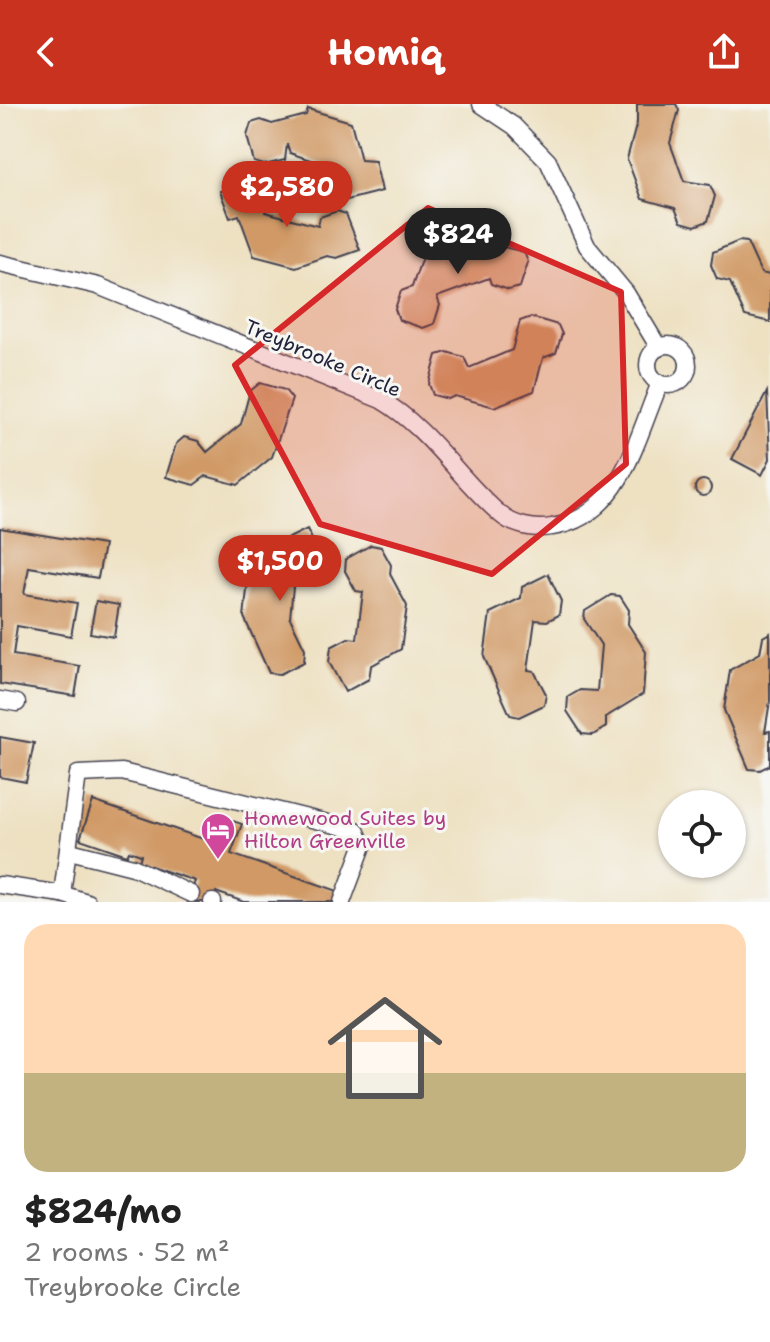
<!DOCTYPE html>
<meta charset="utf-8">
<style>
:root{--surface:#fff;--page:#f6f6f6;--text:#222;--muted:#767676;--accent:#c8321e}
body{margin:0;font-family:"Shantell Sans",sans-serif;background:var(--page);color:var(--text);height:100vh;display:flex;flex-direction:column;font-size:30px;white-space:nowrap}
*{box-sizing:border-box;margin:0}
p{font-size:26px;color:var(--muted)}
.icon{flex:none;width:44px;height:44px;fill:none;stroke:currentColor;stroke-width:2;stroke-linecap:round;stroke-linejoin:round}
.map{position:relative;height:798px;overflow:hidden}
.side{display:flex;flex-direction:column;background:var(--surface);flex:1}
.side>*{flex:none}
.controls{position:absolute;left:658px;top:686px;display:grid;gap:16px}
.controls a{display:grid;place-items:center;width:88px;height:88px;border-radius:50%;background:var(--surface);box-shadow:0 2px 6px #0004;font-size:40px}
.price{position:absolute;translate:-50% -68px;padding:0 18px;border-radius:28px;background:var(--accent);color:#fff;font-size:26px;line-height:52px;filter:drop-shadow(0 2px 4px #0008)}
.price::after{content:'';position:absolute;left:50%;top:48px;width:24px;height:18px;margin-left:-12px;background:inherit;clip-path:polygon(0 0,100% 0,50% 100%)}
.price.selected{background:#222;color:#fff}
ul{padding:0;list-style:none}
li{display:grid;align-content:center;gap:16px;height:424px;padding:0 24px}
li span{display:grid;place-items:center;height:248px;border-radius:24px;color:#555}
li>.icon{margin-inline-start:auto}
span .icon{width:144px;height:144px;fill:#fffc;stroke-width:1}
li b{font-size:34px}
header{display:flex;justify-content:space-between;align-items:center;height:104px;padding:0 24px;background:var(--accent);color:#fff;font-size:36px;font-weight:700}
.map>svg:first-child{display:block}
</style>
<header><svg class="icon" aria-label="back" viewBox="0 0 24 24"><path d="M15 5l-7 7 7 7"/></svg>Homiq<svg class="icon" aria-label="share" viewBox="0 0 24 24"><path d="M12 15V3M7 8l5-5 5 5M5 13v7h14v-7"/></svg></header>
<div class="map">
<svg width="770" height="798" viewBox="0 0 770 798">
<rect width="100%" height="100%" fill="#f6f6f2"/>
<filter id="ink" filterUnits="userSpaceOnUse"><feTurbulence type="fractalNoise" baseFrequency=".0125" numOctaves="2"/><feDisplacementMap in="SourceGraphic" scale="16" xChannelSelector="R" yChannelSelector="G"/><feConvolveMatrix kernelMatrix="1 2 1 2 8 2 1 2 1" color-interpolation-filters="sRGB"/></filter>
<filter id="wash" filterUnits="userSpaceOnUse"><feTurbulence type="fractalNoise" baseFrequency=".006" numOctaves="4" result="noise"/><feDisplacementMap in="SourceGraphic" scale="32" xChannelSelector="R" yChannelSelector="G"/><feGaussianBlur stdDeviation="1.8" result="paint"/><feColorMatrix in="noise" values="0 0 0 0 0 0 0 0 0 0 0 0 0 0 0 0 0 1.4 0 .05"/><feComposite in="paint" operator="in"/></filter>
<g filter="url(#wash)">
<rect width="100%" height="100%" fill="#eee1c2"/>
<g id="blocks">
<g fill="#d09965">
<path d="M 637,0 L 676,0 L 679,6 L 670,39 L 684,77 L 710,81 L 715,92 L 708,117 L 695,122 L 681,118 L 675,104 L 642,95 L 627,55 L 637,18 Z"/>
<path d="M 308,5 L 351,18 L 361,56 L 375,57 L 382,87 L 343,97 L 337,73 L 339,66 L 290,49 L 287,40 L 285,56 L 264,61 L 254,58 L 247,32 L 251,19 L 261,16 L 272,20 L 306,11 Z"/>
<path d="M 255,75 L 262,77 L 268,93 L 265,108 L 318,122 L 320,113 L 337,107 L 346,110 L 360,146 L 337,154 L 327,152 L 296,163 L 254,152 L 239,111 L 230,114 L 220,87 Z"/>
<path d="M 467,134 L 524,148 L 528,158 L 520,183 L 509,186 L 491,180 L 489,174 L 437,193 L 440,201 L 434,220 L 423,224 L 399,216 L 395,205 L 401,187 L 412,183 L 423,150 Z"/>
<path d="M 739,137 L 747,138 L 761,169 L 770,171 L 770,218 L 745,212 L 730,178 L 717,175 L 711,161 L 713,148 Z"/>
<path d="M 531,213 L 558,221 L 562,230 L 556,249 L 543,254 L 534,287 L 494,303 L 455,292 L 448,295 L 433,291 L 429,280 L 437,251 L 447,248 L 464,253 L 469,264 L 512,246 L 520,217 Z"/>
<path d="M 260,279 L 285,286 L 292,295 L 272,353 L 238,381 L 206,372 L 194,381 L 166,373 L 176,340 L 184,333 L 198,337 L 207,348 L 241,320 L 250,287 Z"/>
<path d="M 767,288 L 770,355 L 762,371 L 732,355 Z"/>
<circle cx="703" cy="384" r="8"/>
<path d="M 0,424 L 104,441 L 98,474 L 29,463 L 24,490 L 77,499 L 71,532 L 17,522 L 13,551 L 80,562 L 75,592 L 0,580 Z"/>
<path d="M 307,425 L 322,456 L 321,466 L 308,473 L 294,472 L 290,514 L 305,545 L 304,558 L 280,570 L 269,569 L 244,513 L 249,468 L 279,453 L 281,438 Z"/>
<path d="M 371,441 L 381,443 L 391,461 L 390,470 L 407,502 L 401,545 L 371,562 L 369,575 L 345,588 L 329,558 L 331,543 L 348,534 L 357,535 L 363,488 L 356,487 L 345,467 L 346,455 Z"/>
<path d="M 548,470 L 561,497 L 559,511 L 547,517 L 535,516 L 528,566 L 534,567 L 546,590 L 544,601 L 519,613 L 510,611 L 484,553 L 490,509 L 521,494 L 522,483 Z"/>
<path d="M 611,491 L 620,492 L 629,506 L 628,520 L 646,548 L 643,590 L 606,613 L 606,623 L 593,631 L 582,630 L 567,607 L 568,593 L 580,586 L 597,587 L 601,541 L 584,515 L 585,507 Z"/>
<path d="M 96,497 L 119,501 L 114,533 L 90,529 Z"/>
<path d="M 770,529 L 770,597 L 765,628 L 770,627 L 770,661 L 760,666 L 749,665 L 724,606 L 730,566 L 760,549 L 763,533 Z"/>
<path d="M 0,633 L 34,639 L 26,678 L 0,673 Z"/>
<path d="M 93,697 L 212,738 L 221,713 L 242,720 L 231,750 L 338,787 L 334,798 L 244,798 L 216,788 L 212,798 L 188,798 L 195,777 L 139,758 L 141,751 L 129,747 L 127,751 L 80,735 Z"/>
</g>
</g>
</g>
<g filter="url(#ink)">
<use href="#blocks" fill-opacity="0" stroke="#413f4f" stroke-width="2"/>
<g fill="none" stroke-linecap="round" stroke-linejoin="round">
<defs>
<g id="minor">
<path d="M 481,0 L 514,22 L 548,57 L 587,142 L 626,189 L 659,244"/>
<path d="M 0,159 L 98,182 L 381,296 C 429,324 458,374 500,410 C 513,422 535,426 552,423 C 621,413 636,335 660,279"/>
<circle cx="668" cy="261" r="20"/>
<path d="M 0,596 L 17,599"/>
<path d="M 70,747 L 133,763 L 191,790"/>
<path d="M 0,781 L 62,790 L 87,798"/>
<path d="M 62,790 L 78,670 L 122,668 L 356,726 L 363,742 L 342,798"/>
<path d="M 212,798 L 213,798"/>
</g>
</defs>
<use href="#minor" stroke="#413f4f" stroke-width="19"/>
<use href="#minor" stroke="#fff" stroke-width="16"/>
</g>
</g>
<path fill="#d62828" fill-opacity="0.2" stroke="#d62828" stroke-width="6" stroke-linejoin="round" d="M 428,104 L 621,188 L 626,360 L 492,470 L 320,420 L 235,261 Z"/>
<defs>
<symbol id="hotel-pin" viewBox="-11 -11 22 30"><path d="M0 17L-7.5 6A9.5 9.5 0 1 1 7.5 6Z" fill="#d1479c" stroke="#f6f6f2"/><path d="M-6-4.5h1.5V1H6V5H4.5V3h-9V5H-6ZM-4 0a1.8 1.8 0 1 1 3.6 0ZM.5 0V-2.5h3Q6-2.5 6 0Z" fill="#fff"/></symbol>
</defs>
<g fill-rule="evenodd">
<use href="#hotel-pin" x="198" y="706" width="40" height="54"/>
</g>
<g text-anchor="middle" stroke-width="6" stroke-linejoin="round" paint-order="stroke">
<g font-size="20" fill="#22223b" stroke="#f6f6f2">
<text transform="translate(323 254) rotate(23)" y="7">Treybrooke Circle</text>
</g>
<g font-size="20" fill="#b23c85" stroke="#f6f6f2" text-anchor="start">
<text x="244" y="721">Homewood Suites by<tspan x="244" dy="23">Hilton Greenville</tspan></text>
</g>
</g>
</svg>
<div class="controls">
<a><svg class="icon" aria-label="locate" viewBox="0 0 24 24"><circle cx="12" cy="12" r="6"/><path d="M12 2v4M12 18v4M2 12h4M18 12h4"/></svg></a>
</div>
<b class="price" style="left:287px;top:125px">$2,580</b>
<b class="price selected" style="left:458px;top:172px">$824</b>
<b class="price" style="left:280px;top:499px">$1,500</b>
</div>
<section class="side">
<ul>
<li><span style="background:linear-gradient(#ffd9b3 60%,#c2b280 0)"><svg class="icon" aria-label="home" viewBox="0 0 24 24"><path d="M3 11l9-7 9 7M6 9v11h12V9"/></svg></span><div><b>$824/mo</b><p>2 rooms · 52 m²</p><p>Treybrooke Circle</p></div></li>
</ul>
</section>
